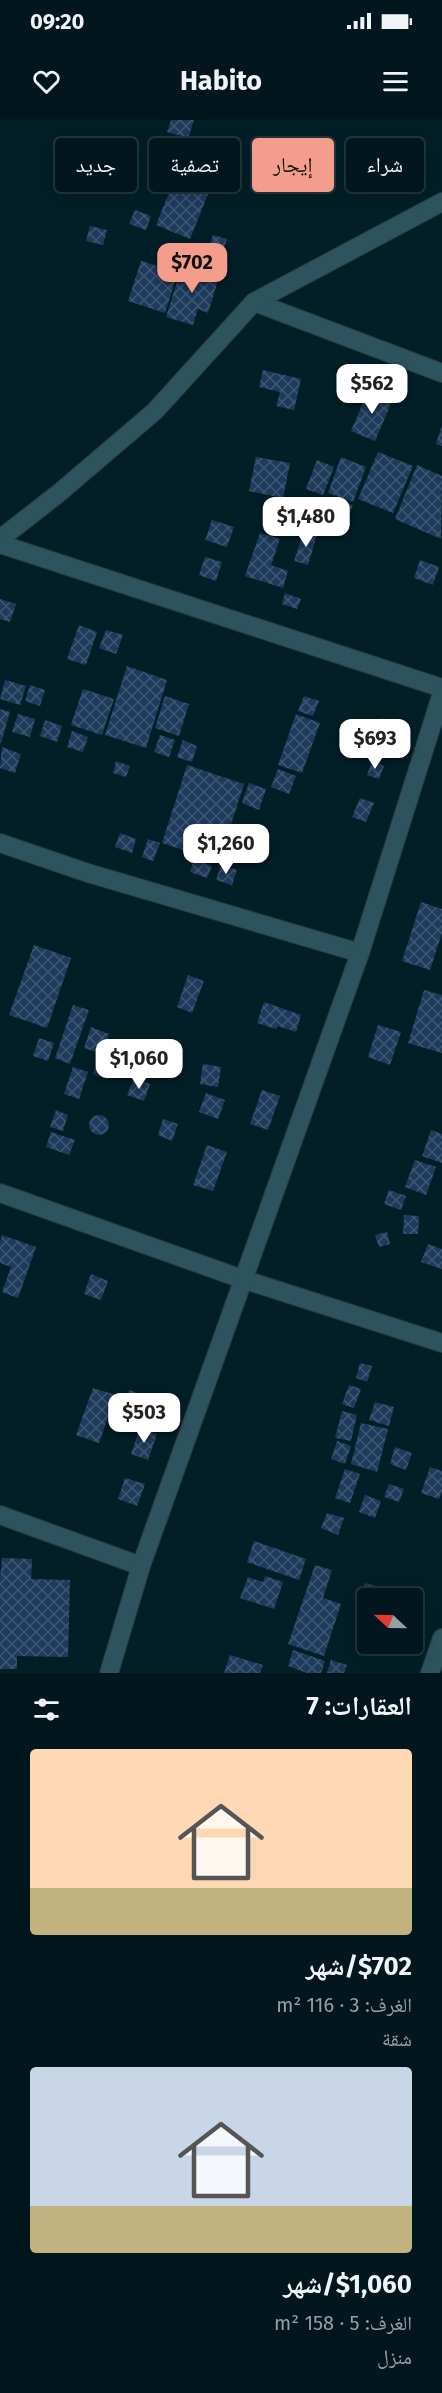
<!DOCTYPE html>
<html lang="ar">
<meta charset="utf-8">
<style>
:root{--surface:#02171d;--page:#0c2026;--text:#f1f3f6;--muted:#969fa4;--line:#23363b;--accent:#f49d8c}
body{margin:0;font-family:"Fira Sans","Noto Naskh Arabic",sans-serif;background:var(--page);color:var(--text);direction:rtl;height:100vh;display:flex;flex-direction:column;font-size:22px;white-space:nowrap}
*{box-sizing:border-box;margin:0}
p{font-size:20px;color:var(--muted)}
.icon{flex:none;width:33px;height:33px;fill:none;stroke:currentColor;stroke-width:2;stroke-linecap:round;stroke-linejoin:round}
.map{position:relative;height:1553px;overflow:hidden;direction:ltr}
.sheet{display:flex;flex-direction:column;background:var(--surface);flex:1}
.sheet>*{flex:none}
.guide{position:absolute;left:18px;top:18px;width:406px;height:54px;direction:rtl;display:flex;gap:12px}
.needle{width:39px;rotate:292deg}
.tools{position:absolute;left:357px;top:1468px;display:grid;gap:12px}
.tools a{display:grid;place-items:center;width:66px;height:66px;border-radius:6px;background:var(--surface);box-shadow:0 3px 15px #0003,0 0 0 2px var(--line);font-size:30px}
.price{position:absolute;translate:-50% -51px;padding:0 14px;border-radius:12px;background:#fff;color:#222;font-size:20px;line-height:39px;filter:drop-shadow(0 2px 3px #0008)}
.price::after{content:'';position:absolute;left:50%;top:36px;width:18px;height:14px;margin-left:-9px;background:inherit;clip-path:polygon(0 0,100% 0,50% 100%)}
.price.selected{background:var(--accent);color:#111}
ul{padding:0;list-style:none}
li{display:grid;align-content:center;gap:12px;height:318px;padding:0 30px}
li span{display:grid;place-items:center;height:186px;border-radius:6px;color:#555}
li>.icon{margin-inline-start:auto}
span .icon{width:108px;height:108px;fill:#fffc;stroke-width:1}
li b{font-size:26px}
h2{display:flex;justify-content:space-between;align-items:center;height:72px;padding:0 30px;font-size:26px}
.chip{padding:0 21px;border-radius:6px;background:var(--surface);box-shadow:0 3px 15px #0003,0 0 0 2px var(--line);font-size:21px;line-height:54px}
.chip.selected{background:var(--accent);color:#111}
.status{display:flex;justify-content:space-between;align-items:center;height:42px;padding:0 30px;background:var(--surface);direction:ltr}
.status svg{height:16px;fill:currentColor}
header{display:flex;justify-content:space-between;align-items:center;height:78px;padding:0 30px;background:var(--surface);font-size:27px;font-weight:700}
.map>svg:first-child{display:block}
</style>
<div class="status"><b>09:20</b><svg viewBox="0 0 49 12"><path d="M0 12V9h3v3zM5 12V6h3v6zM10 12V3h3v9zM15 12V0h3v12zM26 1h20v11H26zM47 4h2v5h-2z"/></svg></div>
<header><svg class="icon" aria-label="menu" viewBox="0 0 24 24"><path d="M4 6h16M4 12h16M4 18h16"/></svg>Habito<svg class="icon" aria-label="heart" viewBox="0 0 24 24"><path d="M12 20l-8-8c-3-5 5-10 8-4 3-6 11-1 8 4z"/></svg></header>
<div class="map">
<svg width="442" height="1553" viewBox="0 0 442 1553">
<defs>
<pattern id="building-cross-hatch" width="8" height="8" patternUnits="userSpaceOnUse" patternTransform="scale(1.5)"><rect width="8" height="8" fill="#1e3b5c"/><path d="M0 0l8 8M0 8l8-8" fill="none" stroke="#3e5874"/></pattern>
</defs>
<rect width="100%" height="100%" fill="#021f27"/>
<g fill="url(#building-cross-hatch)">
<path d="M 171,0 L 194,0 L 188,18 L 167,12 Z"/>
<path d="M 174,60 L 208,74 L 190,119 L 156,105 Z"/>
<path d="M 135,90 L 151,96 L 146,110 L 129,104 Z"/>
<path d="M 90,106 L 107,110 L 103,125 L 86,121 Z"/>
<path d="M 213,115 L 227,119 L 222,134 L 208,130 Z"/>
<path d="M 166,125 L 184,130 L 179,144 L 162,138 Z"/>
<path d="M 206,133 L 222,138 L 217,152 L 202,147 Z"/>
<path d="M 141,141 L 178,152 L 165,193 L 128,181 Z"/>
<path d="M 183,143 L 220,154 L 208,193 L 198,189 L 193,205 L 166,197 Z"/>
<path d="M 263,250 L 301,259 L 294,290 L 276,286 L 280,272 L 259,267 Z"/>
<path d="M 369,269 L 393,279 L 375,321 L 351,311 Z"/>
<path d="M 442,305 L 442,326 L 436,324 Z"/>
<path d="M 378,332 L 413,346 L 393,393 L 358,379 Z"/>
<path d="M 256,337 L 290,343 L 283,378 L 249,371 Z"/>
<path d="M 341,337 L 366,347 L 353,382 L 328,373 Z"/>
<path d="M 317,340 L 334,347 L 323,375 L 306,369 Z"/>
<path d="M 417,345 L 442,356 L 441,419 L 395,399 Z"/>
<path d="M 335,379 L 353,385 L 345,405 L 328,399 Z"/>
<path d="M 212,400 L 234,407 L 227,427 L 205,420 Z"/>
<path d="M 304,411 L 317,415 L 308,445 L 294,441 Z"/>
<path d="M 260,413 L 280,419 L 271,445 L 288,451 L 283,468 L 245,456 Z"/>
<path d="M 205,437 L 222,442 L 216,461 L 199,455 Z"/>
<path d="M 420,440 L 439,447 L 433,465 L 414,458 Z"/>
<path d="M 285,473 L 301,479 L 297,489 L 282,484 Z"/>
<path d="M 0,479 L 16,484 L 10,502 L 0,499 Z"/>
<path d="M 79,505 L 97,512 L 86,545 L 67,539 Z"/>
<path d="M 106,510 L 123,515 L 116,534 L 99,528 Z"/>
<path d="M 127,546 L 167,560 L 146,628 L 105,615 Z"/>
<path d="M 5,560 L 26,566 L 20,585 L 0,579 Z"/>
<path d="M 30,565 L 45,570 L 40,586 L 25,581 Z"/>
<path d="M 83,569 L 114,579 L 102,615 L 71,605 Z"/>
<path d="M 165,576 L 189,584 L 179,616 L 155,608 Z"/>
<path d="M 304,576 L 319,581 L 313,596 L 298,591 Z"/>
<path d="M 0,589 L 10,592 L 1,623 L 0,623 Z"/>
<path d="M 18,594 L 35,599 L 30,617 L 12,612 Z"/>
<path d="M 296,594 L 320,603 L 302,653 L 278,645 Z"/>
<path d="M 381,598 L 397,604 L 390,620 L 375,615 Z"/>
<path d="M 45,600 L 62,606 L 57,622 L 40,616 Z"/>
<path d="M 72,611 L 88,617 L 83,632 L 67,627 Z"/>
<path d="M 160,615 L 175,620 L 169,637 L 154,632 Z"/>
<path d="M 183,620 L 197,626 L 192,642 L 177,637 Z"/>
<path d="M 2,627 L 21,634 L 15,653 L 0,648 Z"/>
<path d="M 116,641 L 130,646 L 126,657 L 113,653 Z"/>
<path d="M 372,641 L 384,646 L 379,659 L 367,655 Z"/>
<path d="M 187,645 L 244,664 L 219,742 L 162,723 Z"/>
<path d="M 278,649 L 296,656 L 289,674 L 271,667 Z"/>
<path d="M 249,663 L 266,669 L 259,690 L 242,683 Z"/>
<path d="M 360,678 L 374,683 L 366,702 L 352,697 Z"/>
<path d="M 236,704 L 253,710 L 246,730 L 228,724 Z"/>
<path d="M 120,713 L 136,719 L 132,733 L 115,727 Z"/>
<path d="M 148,719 L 160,723 L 153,741 L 142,737 Z"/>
<path d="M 194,739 L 212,746 L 207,758 L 190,752 Z"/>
<path d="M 221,745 L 237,750 L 232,765 L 216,760 Z"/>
<path d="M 421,782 L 442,789 L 442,813 L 430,850 L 402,841 Z"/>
<path d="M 34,825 L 71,838 L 47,908 L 9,895 Z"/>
<path d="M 188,855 L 204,861 L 192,893 L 177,887 Z"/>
<path d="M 424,870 L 442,875 L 442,933 L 408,923 Z"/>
<path d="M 264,882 L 301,895 L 296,912 L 278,906 L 276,909 L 257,903 Z"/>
<path d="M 73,885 L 89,890 L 70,944 L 55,938 Z"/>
<path d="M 378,905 L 401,912 L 390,945 L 368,937 Z"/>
<path d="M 91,907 L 109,914 L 102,934 L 84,928 Z"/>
<path d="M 39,918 L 54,923 L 48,941 L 33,936 Z"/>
<path d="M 98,941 L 112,946 L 107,959 L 93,954 Z"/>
<path d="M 203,944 L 221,947 L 218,967 L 200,964 Z"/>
<path d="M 73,947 L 88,952 L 79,979 L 64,974 Z"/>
<path d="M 134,958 L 150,964 L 144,981 L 127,975 Z"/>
<path d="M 262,970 L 280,976 L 268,1010 L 250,1004 Z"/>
<path d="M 206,973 L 225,980 L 218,999 L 199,992 Z"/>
<path d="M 56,990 L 68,995 L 63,1011 L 50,1007 Z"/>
<circle cx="99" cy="1005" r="10"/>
<path d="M 163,999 L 178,1004 L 172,1021 L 158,1015 Z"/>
<path d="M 431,1010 L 442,1014 L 442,1043 L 422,1036 Z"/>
<path d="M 51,1012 L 75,1020 L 69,1035 L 46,1027 Z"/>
<path d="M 207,1025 L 227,1032 L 213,1071 L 193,1065 Z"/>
<path d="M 415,1040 L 436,1047 L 426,1075 L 405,1067 Z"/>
<path d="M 389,1070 L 406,1076 L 401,1090 L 384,1084 Z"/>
<path d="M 404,1095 L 419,1096 L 418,1114 L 403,1114 Z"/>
<path d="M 387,1112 L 390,1124 L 379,1127 L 375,1115 Z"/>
<path d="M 2,1115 L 36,1127 L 18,1178 L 2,1172 L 11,1147 L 0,1143 L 0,1122 Z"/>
<path d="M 428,1124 L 442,1129 L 442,1149 L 421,1142 Z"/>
<path d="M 91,1154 L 108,1161 L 101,1180 L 84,1174 Z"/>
<path d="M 360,1243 L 372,1246 L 367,1262 L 356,1258 Z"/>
<path d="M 349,1265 L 361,1269 L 354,1288 L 342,1284 Z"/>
<path d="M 93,1268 L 116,1275 L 99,1323 L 76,1315 Z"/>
<path d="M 129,1270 L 154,1279 L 154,1283 L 171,1289 L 167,1303 L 149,1297 L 147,1303 L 121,1294 Z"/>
<path d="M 375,1282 L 394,1287 L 389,1306 L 369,1300 Z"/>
<path d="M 342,1291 L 357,1295 L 351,1321 L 335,1318 Z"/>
<path d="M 361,1303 L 388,1309 L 377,1352 L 351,1344 Z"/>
<path d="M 140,1308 L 157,1314 L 148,1340 L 131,1334 Z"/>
<path d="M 337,1321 L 351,1326 L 345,1344 L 331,1339 Z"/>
<path d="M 395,1327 L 412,1333 L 406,1350 L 390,1344 Z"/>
<path d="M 430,1347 L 442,1351 L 442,1371 L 439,1379 L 421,1373 Z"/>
<path d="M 345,1349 L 360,1354 L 350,1383 L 335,1378 Z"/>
<path d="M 125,1358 L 145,1364 L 137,1386 L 118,1379 Z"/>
<path d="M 389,1364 L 404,1369 L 399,1382 L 384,1377 Z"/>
<path d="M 365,1375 L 381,1381 L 375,1398 L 359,1392 Z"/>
<path d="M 327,1393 L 344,1398 L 338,1415 L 321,1408 Z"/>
<path d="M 254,1421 L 306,1439 L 299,1460 L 247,1442 Z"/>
<path d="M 2,1438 L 32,1439 L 31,1459 L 70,1460 L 68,1537 L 17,1536 L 17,1549 L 0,1549 L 0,1458 Z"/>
<path d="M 315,1445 L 332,1450 L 323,1478 L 341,1484 L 324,1536 L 288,1524 Z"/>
<path d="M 265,1456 L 283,1462 L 274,1489 L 240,1478 L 248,1457 L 263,1462 Z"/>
<path d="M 365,1463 L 403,1475 L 401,1479 L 368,1479 L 368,1483 L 359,1480 Z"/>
<path d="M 293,1530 L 325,1541 L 321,1553 L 307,1553 L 288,1546 Z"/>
<path d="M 230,1535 L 263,1545 L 260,1553 L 224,1553 Z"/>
<path d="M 331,1540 L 347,1545 L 344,1553 L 327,1553 Z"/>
</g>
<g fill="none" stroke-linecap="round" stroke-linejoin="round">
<defs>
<g id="minor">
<path d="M 254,182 L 442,253"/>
<path d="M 0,419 L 59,373 L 155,291 L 254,182 L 442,82"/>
<path d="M 0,424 L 442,568"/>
<path d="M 0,723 L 88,753 L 360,833"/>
<path d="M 0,1073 L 242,1159 L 442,1223"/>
<path d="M 0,1395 L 141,1446"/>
<path d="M 109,1553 L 141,1446 L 360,833 L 442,573"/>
<path d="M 430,1553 L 442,1518"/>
</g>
</defs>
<use href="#minor" stroke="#2b353a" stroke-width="20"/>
<use href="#minor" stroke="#2c535e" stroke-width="18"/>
</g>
</svg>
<div class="tools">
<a><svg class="needle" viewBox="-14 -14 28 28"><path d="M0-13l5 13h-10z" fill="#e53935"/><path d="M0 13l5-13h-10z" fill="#969fa4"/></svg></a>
</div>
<b class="price selected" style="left:192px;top:174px">$702</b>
<b class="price" style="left:372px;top:295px">$562</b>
<b class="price" style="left:306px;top:428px">$1,480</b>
<b class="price" style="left:375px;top:650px">$693</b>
<b class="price" style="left:226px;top:755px">$1,260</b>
<b class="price" style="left:139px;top:970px">$1,060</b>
<b class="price" style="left:144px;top:1324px">$503</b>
<div class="guide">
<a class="chip">شراء</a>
<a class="chip selected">إيجار</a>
<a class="chip">تصفية</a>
<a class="chip">جديد</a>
</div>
</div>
<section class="sheet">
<h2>العقارات: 7<svg class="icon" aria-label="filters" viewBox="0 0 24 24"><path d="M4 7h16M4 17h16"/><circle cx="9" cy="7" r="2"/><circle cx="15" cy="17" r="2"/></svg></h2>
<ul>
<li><span style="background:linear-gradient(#ffd9b3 75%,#c2b280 0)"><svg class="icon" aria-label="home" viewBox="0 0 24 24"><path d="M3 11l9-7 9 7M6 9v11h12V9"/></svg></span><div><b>$702/شهر</b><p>الغرف: 3 · 116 m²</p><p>شقة</p></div></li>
<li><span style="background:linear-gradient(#c9d6e8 75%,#c2b280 0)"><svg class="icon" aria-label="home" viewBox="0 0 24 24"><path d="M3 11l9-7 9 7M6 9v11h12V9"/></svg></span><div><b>$1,060/شهر</b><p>الغرف: 5 · 158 m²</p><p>منزل</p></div></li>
</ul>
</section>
